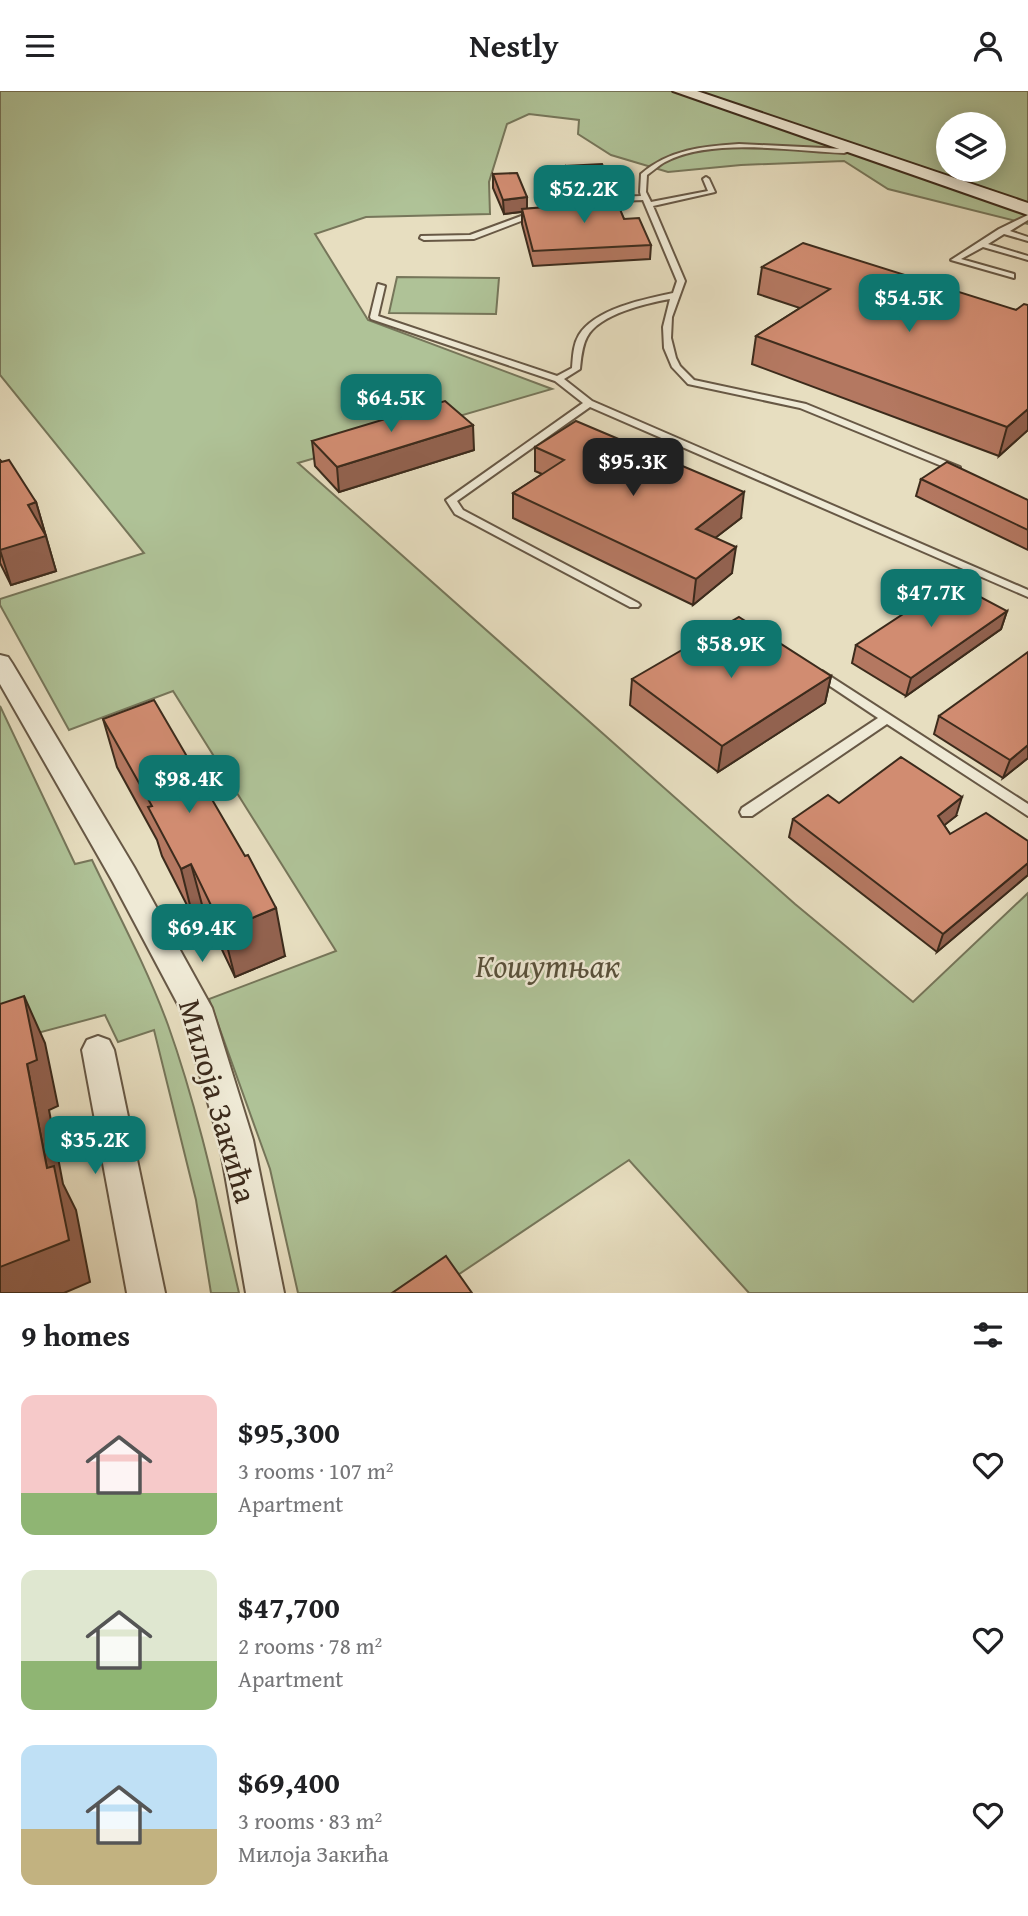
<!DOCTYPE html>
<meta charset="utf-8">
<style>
:root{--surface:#fff;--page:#f2f2f2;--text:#202124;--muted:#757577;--accent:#0f766e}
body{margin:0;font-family:"Gentium Book Plus",serif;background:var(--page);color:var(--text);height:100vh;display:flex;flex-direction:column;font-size:26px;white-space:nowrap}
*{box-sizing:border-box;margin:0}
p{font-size:23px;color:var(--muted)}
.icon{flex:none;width:38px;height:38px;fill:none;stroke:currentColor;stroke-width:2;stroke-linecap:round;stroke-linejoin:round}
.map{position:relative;height:1202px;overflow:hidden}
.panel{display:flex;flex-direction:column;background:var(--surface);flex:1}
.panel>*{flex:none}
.controls{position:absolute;left:936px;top:21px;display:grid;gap:14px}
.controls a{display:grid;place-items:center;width:70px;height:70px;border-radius:50%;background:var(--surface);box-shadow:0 4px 18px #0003;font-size:35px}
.price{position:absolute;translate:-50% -60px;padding:0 16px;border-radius:14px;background:var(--accent);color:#fff;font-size:23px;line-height:46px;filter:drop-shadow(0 2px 4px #0008)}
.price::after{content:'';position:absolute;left:50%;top:42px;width:21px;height:16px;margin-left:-10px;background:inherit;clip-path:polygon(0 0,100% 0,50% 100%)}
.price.selected{background:#222;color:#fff}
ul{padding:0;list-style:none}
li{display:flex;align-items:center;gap:21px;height:175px;padding:0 21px}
li span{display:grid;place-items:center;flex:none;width:196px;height:140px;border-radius:14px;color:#555}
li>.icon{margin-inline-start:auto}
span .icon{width:84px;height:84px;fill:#fffc;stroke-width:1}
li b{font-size:30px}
h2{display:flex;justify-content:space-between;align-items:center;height:84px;padding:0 21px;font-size:30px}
header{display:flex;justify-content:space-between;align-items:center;height:91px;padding:0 21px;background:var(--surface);font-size:32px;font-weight:600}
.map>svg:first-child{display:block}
</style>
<header><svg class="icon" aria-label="menu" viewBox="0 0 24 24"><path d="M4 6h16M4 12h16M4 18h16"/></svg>Nestly<svg class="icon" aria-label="person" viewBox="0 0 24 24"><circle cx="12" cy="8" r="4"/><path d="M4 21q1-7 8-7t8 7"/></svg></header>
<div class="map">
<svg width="1028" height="1202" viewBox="0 0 1028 1202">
<rect width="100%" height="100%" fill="#e7dec0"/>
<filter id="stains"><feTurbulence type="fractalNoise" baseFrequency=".00286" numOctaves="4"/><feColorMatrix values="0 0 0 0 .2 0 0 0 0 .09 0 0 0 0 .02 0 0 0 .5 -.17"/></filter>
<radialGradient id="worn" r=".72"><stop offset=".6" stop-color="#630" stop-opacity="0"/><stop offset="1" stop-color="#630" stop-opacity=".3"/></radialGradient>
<g fill="#afc297" stroke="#76765a" stroke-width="2" fill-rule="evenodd">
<path d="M 0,0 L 1028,0 L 1028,133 L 888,98 L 844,70 L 741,74 L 668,81 L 611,64 L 578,43 L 579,29 L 529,23 L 507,33 L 489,91 L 490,123 L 366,126 L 315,143 L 368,229 L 552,298 L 298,372 L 795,813 L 913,911 L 1028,802 L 1028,1202 L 749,1202 L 629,1069 L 431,1202 L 298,1202 L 270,1078 L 209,908 L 336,860 L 173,600 L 69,639 L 0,514 L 0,508 L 144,462 L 0,284 ZM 948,33 L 994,33 L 994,79 L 948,79 Z"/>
<path d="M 397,186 L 499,187 L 496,223 L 389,222 Z"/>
<path d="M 0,615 L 75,773 L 92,769 C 118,823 147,877 168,934 C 199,1021 218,1112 239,1202 L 211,1202 L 196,1109 L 154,939 L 118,951 L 105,924 L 0,952 Z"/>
</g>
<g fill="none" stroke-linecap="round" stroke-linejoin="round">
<defs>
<g id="lane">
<path d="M 739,53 L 844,58 L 852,56 L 855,58 L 844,62 C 792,60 712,46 665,71 C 659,74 653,80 647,84 L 646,101 L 651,111 L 708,100 L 703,88 L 706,86 L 709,88 L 715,101 L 653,115 L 685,190 L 672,226 L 671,247 L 676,267 L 680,275 L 694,289 L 806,313 L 960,376 L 960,380 L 954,380 L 800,317 L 688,293 L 672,276 L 664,257 L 663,236 L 670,208 C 647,212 599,223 587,246 C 582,255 581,268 580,278 L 564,288 L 592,310 L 1028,499 L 1028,506 L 590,316 L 457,410 L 463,419 L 638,512 L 640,514 L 638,516 L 630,516 L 455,423 L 446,409 L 583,312 L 555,290 L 371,228 L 370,226 L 378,193 L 385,195 L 378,225 L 557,285 L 572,277 C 573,266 573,254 579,244 C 595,218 644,208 673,202 L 677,190 L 643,109 L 568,112 L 474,148 L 424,149 L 420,147 L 421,145 L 470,144 L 567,108 L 641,105 L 640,101 L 641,83 C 668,59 704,55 739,53 Z"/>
<path d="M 1028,124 L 1028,129 L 1010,140 L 1028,146 L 1028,150 L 1004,143 L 988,153 L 1028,165 L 1028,169 L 983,156 L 961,168 L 1014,183 L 1014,187 L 951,169 L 999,138 Z"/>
<path d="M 822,580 L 1028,713 L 1028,725 L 887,633 L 752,725 L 742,725 L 740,721 L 742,717 L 878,627 L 818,587 L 816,584 L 818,581 Z"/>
</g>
<g id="street">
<path d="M 0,564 L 8,566 L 12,572 L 134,776 L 212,917 L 253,1049 L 284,1202 L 246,1202 L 219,1049 L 181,919 L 113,791 L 0,593 Z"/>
<path d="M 98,945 L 109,949 L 114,959 L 165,1202 L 127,1202 L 82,959 L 87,949 Z"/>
</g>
<path id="secondary" d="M 673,0 L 697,0 L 1028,112 L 1028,124 Z"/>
</defs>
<use href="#lane" stroke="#675845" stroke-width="4"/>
<use href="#street" stroke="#675845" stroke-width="4"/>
<use href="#secondary" stroke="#3c2b1c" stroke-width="4"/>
<use href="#lane" fill="#efead6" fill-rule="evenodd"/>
<use href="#street" fill="#efead6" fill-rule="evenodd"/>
<use href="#secondary" fill="#efead6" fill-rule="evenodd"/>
</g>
<g fill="#b47861" stroke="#3c2b1c" stroke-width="2">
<path d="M 566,75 L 609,90 L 608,99 L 624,128 L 651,154 L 650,168 L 533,175 L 522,133 L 522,121 L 504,123 L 493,97 L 493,83 L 527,106 L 527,118 L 576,113 L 577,105 L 573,105 L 566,88 Z"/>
<path d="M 762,176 L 1016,219 L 1028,214 L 1028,339 L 999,365 L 752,273 L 756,245 L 800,217 L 758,203 Z"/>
<path d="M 312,350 L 474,359 L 339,401 L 315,375 Z"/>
<path d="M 535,356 L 741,427 L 715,447 L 732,482 L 693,514 L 513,427 L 513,402 L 542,383 L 535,380 Z"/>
<path d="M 0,369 L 36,411 L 56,480 L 11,494 L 0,472 Z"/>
<path d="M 921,388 L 1028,409 L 1028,459 L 916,405 Z"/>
<path d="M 1007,520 L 1001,538 L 906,605 L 852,572 L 856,554 Z"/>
<path d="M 831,585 L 825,612 L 718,681 L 630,614 L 632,588 Z"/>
<path d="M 939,625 L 1028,667 L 1003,687 L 934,643 Z"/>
<path d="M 103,628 L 285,865 L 235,886 L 204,821 L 193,826 L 162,765 L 157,749 L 117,676 Z"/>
<path d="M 839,712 L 956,725 L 944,734 L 950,743 L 1028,750 L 1028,784 L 937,861 L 789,746 L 793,728 Z"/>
</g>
<g fill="#92624f" stroke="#3c2b1c" stroke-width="2">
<path d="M 527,106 L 527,120 L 504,123 L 503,109 Z"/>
<path d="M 1028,318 L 1028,339 L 999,365 L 1007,336 Z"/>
<path d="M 473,334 L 474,359 L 339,401 L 337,376 Z"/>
<path d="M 744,401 L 741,427 L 693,464 L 696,438 Z"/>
<path d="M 36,411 L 56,480 L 11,494 L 0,459 L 28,414 Z"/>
<path d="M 736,456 L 732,482 L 693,514 L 696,488 Z"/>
<path d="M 1007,520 L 1001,538 L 906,605 L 911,587 Z"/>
<path d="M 831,585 L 825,612 L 718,681 L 722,655 Z"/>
<path d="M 1028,654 L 1028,667 L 1003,687 L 1010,669 Z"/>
<path d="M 962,706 L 956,725 L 932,744 L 938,725 Z"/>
<path d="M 1028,772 L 1028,784 L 937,861 L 943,843 Z"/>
<path d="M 191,773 L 204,821 L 193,826 L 181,778 Z"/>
<path d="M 276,817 L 285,865 L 235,886 L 223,839 Z"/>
<path d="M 24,905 L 45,952 L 58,1015 L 49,1019 L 63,1093 L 76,1119 L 90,1191 L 64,1202 L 0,1202 L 0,1176 L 47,1077 L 27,973 Z"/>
</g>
<g fill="#d18c71" stroke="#3c2b1c" stroke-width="2">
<path d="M 602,73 L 609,90 L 573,91 L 566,75 Z"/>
<path d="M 517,82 L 527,106 L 503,109 L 493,83 Z"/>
<path d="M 612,99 L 624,128 L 639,127 L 651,154 L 533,160 L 522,118 L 582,113 L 577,100 Z"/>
<path d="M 803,152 L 1016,219 L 1024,213 L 1028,214 L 1028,318 L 1007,336 L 756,245 L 830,198 L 762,176 Z"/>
<path d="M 445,310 L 473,334 L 337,376 L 312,350 Z"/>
<path d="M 576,330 L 744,401 L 696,438 L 736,456 L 696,488 L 513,402 L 564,369 L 535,356 Z"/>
<path d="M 0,369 L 1,371 L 9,369 L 36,411 L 28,414 L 46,445 L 0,459 Z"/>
<path d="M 947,371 L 1028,409 L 1028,439 L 921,388 Z"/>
<path d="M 952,491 L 1007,520 L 911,587 L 856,554 Z"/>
<path d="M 739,526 L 831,585 L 722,655 L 632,588 Z"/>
<path d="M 1028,561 L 1028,654 L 1010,669 L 939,625 Z"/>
<path d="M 154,609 L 245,765 L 248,764 L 276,817 L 223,839 L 191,773 L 181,778 L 148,716 L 152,715 L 103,628 Z"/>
<path d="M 901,666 L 962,706 L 938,725 L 950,743 L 986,722 L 1028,750 L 1028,772 L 943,843 L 793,728 L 828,704 L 839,712 Z"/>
<path d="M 24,905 L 37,969 L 27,973 L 47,1077 L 54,1075 L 69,1149 L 0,1176 L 0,913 Z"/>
<path d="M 446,1165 L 472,1202 L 392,1202 Z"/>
</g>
<g text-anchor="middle" stroke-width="5" stroke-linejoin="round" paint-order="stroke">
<g font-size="32" font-style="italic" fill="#59513b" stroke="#efead6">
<text x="548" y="886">Кошутњак</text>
</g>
<g font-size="32" fill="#3c2b1c" stroke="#efead6">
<text transform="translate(218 1010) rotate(74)" y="11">Милоја Закића</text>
</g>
</g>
<rect width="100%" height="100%" filter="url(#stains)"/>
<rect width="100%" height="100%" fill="url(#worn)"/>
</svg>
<div class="controls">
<a><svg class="icon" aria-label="layers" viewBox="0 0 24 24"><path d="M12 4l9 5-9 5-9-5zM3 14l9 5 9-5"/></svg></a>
</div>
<b class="price" style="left:584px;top:134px">$52.2K</b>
<b class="price" style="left:909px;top:243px">$54.5K</b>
<b class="price" style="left:391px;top:343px">$64.5K</b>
<b class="price selected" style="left:633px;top:407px">$95.3K</b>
<b class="price" style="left:931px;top:538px">$47.7K</b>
<b class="price" style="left:731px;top:589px">$58.9K</b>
<b class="price" style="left:189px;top:724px">$98.4K</b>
<b class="price" style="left:202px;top:873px">$69.4K</b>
<b class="price" style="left:95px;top:1085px">$35.2K</b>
</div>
<section class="panel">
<h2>9 homes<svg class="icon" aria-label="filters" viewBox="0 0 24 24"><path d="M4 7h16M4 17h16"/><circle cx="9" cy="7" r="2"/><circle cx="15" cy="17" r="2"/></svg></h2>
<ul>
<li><span style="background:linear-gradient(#f6c9c9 70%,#8fb573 0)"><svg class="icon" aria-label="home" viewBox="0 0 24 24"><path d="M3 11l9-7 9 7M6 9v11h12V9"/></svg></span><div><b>$95,300</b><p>3 rooms · 107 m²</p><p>Apartment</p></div><svg class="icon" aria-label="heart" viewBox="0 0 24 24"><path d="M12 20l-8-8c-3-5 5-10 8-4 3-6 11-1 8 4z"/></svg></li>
<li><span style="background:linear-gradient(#dfe7d0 65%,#8fb573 0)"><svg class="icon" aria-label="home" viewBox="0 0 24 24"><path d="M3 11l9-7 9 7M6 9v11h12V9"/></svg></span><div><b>$47,700</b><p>2 rooms · 78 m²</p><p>Apartment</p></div><svg class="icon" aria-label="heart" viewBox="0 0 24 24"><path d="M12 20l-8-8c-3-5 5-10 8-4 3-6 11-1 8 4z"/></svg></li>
<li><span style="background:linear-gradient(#bfe0f5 60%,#c2b280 0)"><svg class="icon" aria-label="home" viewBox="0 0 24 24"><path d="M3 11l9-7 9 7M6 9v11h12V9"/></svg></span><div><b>$69,400</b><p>3 rooms · 83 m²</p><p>Милоја Закића</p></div><svg class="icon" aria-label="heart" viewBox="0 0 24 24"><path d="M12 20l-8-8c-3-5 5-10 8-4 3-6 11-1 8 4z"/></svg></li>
</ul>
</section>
